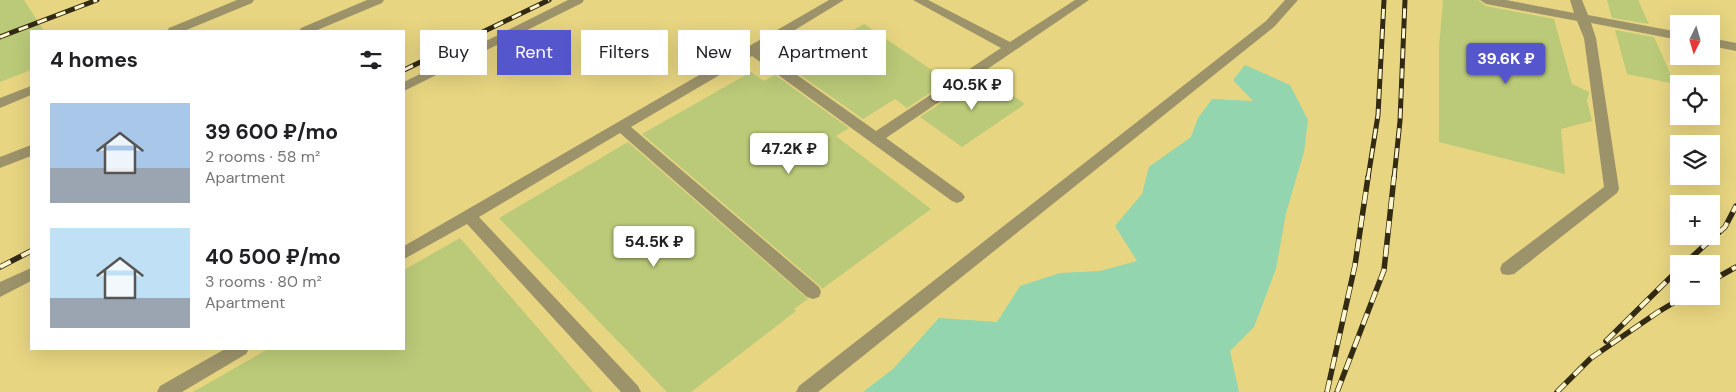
<!DOCTYPE html>
<meta charset="utf-8">
<style>
:root{--surface:#fff;--page:#f2f2f2;--text:#202124;--muted:#757577;--accent:#55c}
body{margin:0;font-family:"DM Sans",sans-serif;background:var(--page);color:var(--text);height:100vh;display:flex;flex-direction:column;font-size:19px;white-space:nowrap}
*{box-sizing:border-box;margin:0}
p{font-size:16px;color:var(--muted)}
.icon{flex:none;width:28px;height:28px;fill:none;stroke:currentColor;stroke-width:2;stroke-linecap:round;stroke-linejoin:round}
.map{position:relative;flex:1;overflow:hidden}
.sheet{position:absolute;left:30px;top:30px;width:375px;height:320px;display:flex;flex-direction:column;background:var(--surface);border-radius:0px;box-shadow:0 5px 20px #0002}
.sheet>*{flex:none}
.hud{position:absolute;left:420px;top:30px;width:475px;height:45px;display:flex;gap:10px}
.needle{width:32px;rotate:185deg}
.fabs{position:absolute;left:1670px;top:15px;display:grid;gap:10px}
.fabs a{display:grid;place-items:center;width:50px;height:50px;border-radius:0px;background:var(--surface);box-shadow:0 5px 20px #0002;font-size:25px}
.price{position:absolute;translate:-50% -42px;padding:0 11px;border-radius:5px;background:#fff;color:#222;font-size:16px;line-height:32px;filter:drop-shadow(0 1px 2px #0008)}
.price::after{content:'';position:absolute;left:50%;top:30px;width:15px;height:11px;margin-left:-8px;background:inherit;clip-path:polygon(0 0,100% 0,50% 100%)}
.price.current{background:var(--accent);color:#fff}
ul{padding:0;list-style:none}
li{display:flex;align-items:center;gap:15px;height:125px;padding:0 20px}
li span{display:grid;place-items:center;flex:none;width:140px;height:100px;border-radius:0px;color:#555}
li>.icon{margin-inline-start:auto}
span .icon{width:60px;height:60px;fill:#fffc;stroke-width:1}
li b{font-size:21px}
h2{display:flex;justify-content:space-between;align-items:center;height:60px;padding:0 20px;font-size:21px}
.pill{padding:0 18px;border-radius:0px;background:var(--surface);box-shadow:0 5px 20px #0002;font-size:18px;line-height:45px}
.pill.current{background:var(--accent);color:#fff}
.map>svg:first-child{display:block}
</style>
<div class="map">
<svg width="1736" height="392" viewBox="0 0 1736 392">
<rect width="100%" height="100%" fill="#e7d581"/>
<path fill="#92d5ae" d="M 1245,65 L 1290,85 L 1308,120 L 1304,152 L 1286,213 L 1276,269 L 1254,327 L 1230,351 L 1239,392 L 863,392 L 893,369 L 939,318 L 997,322 L 1020,286 L 1060,273 L 1100,271 L 1137,261 L 1115,226 L 1142,194 L 1149,167 L 1191,137 L 1198,118 L 1212,99 L 1253,101 L 1233,80 Z"/>
<g fill="#baca78">
<path d="M 0,0 L 24,0 L 44,31 L 31,31 L 31,70 L 0,82 Z"/>
<path d="M 1443,0 L 1478,0 L 1486,6 L 1554,19 L 1572,84 L 1589,92 L 1587,101 L 1592,121 L 1561,129 L 1565,174 L 1439,142 L 1439,48 Z"/>
<path d="M 1607,0 L 1638,0 L 1649,24 L 1612,18 Z"/>
<path d="M 864,24 L 948,81 L 907,108 L 895,99 L 863,119 L 789,67 Z"/>
<path d="M 1615,30 L 1654,37 L 1675,84 L 1627,74 Z"/>
<path d="M 751,72 L 764,81 L 775,75 L 849,128 L 836,136 L 931,209 L 822,289 L 820,286 L 642,134 Z"/>
<path d="M 983,75 L 1025,104 L 962,147 L 920,117 Z"/>
<path d="M 628,142 L 808,299 L 794,309 L 796,311 L 691,392 L 667,392 L 499,218 Z"/>
<path d="M 460,238 L 593,392 L 193,392 L 268,349 L 404,349 L 404,270 Z"/>
</g>
<g fill="none" stroke-linecap="round" stroke-linejoin="round">
<g fill="#9c936a" fill-rule="evenodd">
<path d="M 237,0 L 254,0 L 252,3 L 184,31 L 167,31 L 169,28 Z"/>
<path d="M 367,0 L 384,0 L 382,3 L 315,31 L 299,31 L 301,28 Z"/>
<path d="M 568,0 L 584,0 L 582,3 L 404,91 L 404,82 Z"/>
<path d="M 829,0 L 844,0 L 762,50 L 876,131 L 1001,48 L 913,0 L 928,0 L 1010,42 L 1075,0 L 1089,0 L 886,138 L 962,193 L 965,197 L 962,201 L 957,203 L 952,201 L 752,56 L 631,127 L 819,287 L 821,292 L 819,297 L 813,299 L 807,297 L 620,133 L 479,217 L 638,386 L 641,392 L 621,392 L 467,224 L 404,259 L 404,246 Z"/>
<path d="M 1285,0 L 1298,0 L 1274,27 L 818,392 L 796,392 L 799,386 L 1266,21 Z"/>
<path d="M 1480,0 L 1506,0 L 1574,13 L 1570,0 L 1582,0 L 1588,15 L 1679,32 L 1679,40 L 1591,23 L 1596,38 L 1619,189 L 1617,193 L 1514,274 L 1508,275 L 1502,274 L 1500,269 L 1502,264 L 1604,187 L 1584,38 L 1577,21 L 1486,4 Z"/>
<path d="M 1711,38 L 1736,43 L 1736,51 L 1711,46 Z"/>
<path d="M 31,86 L 31,95 L 0,108 L 0,98 Z"/>
<path d="M 31,145 L 31,156 L 0,168 L 0,157 Z"/>
<path d="M 31,268 L 31,281 L 0,297 L 0,282 Z"/>
<path d="M 225,349 L 249,349 L 246,354 L 182,392 L 157,392 L 160,386 Z"/>
</g>
<defs>
<g id="rail-far1">
<path d="M 0,37 L 97,0"/>
<path d="M 404,70 L 549,0"/>
<path d="M 1368,178 L 1378,115 L 1384,0"/>
<path d="M 1394,178 L 1400,121 L 1405,0"/>
</g>
<g id="rail">
<path d="M 1684,264 L 1725,227 L 1736,206"/>
<path d="M 0,267 L 31,251"/>
<path d="M 1711,281 L 1736,267"/>
<path d="M 1606,341 L 1679,269"/>
<path d="M 1327,392 L 1355,265 L 1368,177"/>
<path d="M 1337,392 L 1384,270 L 1394,177"/>
<path d="M 1557,392 L 1591,358 L 1658,312 L 1685,296"/>
</g>
</defs>
<use href="#rail-far1" stroke="#322a13" stroke-width="5"/>
<use href="#rail" stroke="#322a13" stroke-width="5.5"/>
<use href="#rail-far1" stroke="#fef6cd" stroke-width="3" stroke-dasharray="10" stroke-linecap="butt"/>
<use href="#rail" stroke="#fef6cd" stroke-width="4" stroke-dasharray="12" stroke-linecap="butt"/>
</g>
</svg>
<div class="fabs">
<a><svg class="needle" viewBox="-14 -14 28 28"><path d="M0-13l5 13h-10z" fill="#e53935"/><path d="M0 13l5-13h-10z" fill="#757577"/></svg></a>
<a><svg class="icon" aria-label="locate" viewBox="0 0 24 24"><circle cx="12" cy="12" r="6"/><path d="M12 2v4M12 18v4M2 12h4M18 12h4"/></svg></a>
<a><svg class="icon" aria-label="layers" viewBox="0 0 24 24"><path d="M12 4l9 5-9 5-9-5zM3 14l9 5 9-5"/></svg></a>
<a>+</a>
<a>−</a>
</div>
<b class="price current" style="left:1506px;top:85px">39.6K ₽</b>
<b class="price" style="left:972px;top:111px">40.5K ₽</b>
<b class="price" style="left:789px;top:175px">47.2K ₽</b>
<b class="price" style="left:654px;top:268px">54.5K ₽</b>
<div class="hud">
<a class="pill">Buy</a>
<a class="pill current">Rent</a>
<a class="pill">Filters</a>
<a class="pill">New</a>
<a class="pill">Apartment</a>
</div>
<section class="sheet">
<h2>4 homes<svg class="icon" aria-label="filters" viewBox="0 0 24 24"><path d="M4 7h16M4 17h16"/><circle cx="9" cy="7" r="2"/><circle cx="15" cy="17" r="2"/></svg></h2>
<ul>
<li><span style="background:linear-gradient(#a9c7e8 65%,#9aa5b1 0)"><svg class="icon" aria-label="home" viewBox="0 0 24 24"><path d="M3 11l9-7 9 7M6 9v11h12V9"/></svg></span><div><b>39 600 ₽/mo</b><p>2 rooms · 58 m²</p><p>Apartment</p></div></li>
<li><span style="background:linear-gradient(#bfe0f5 70%,#9aa5b1 0)"><svg class="icon" aria-label="home" viewBox="0 0 24 24"><path d="M3 11l9-7 9 7M6 9v11h12V9"/></svg></span><div><b>40 500 ₽/mo</b><p>3 rooms · 80 m²</p><p>Apartment</p></div></li>
</ul>
</section>
</div>
